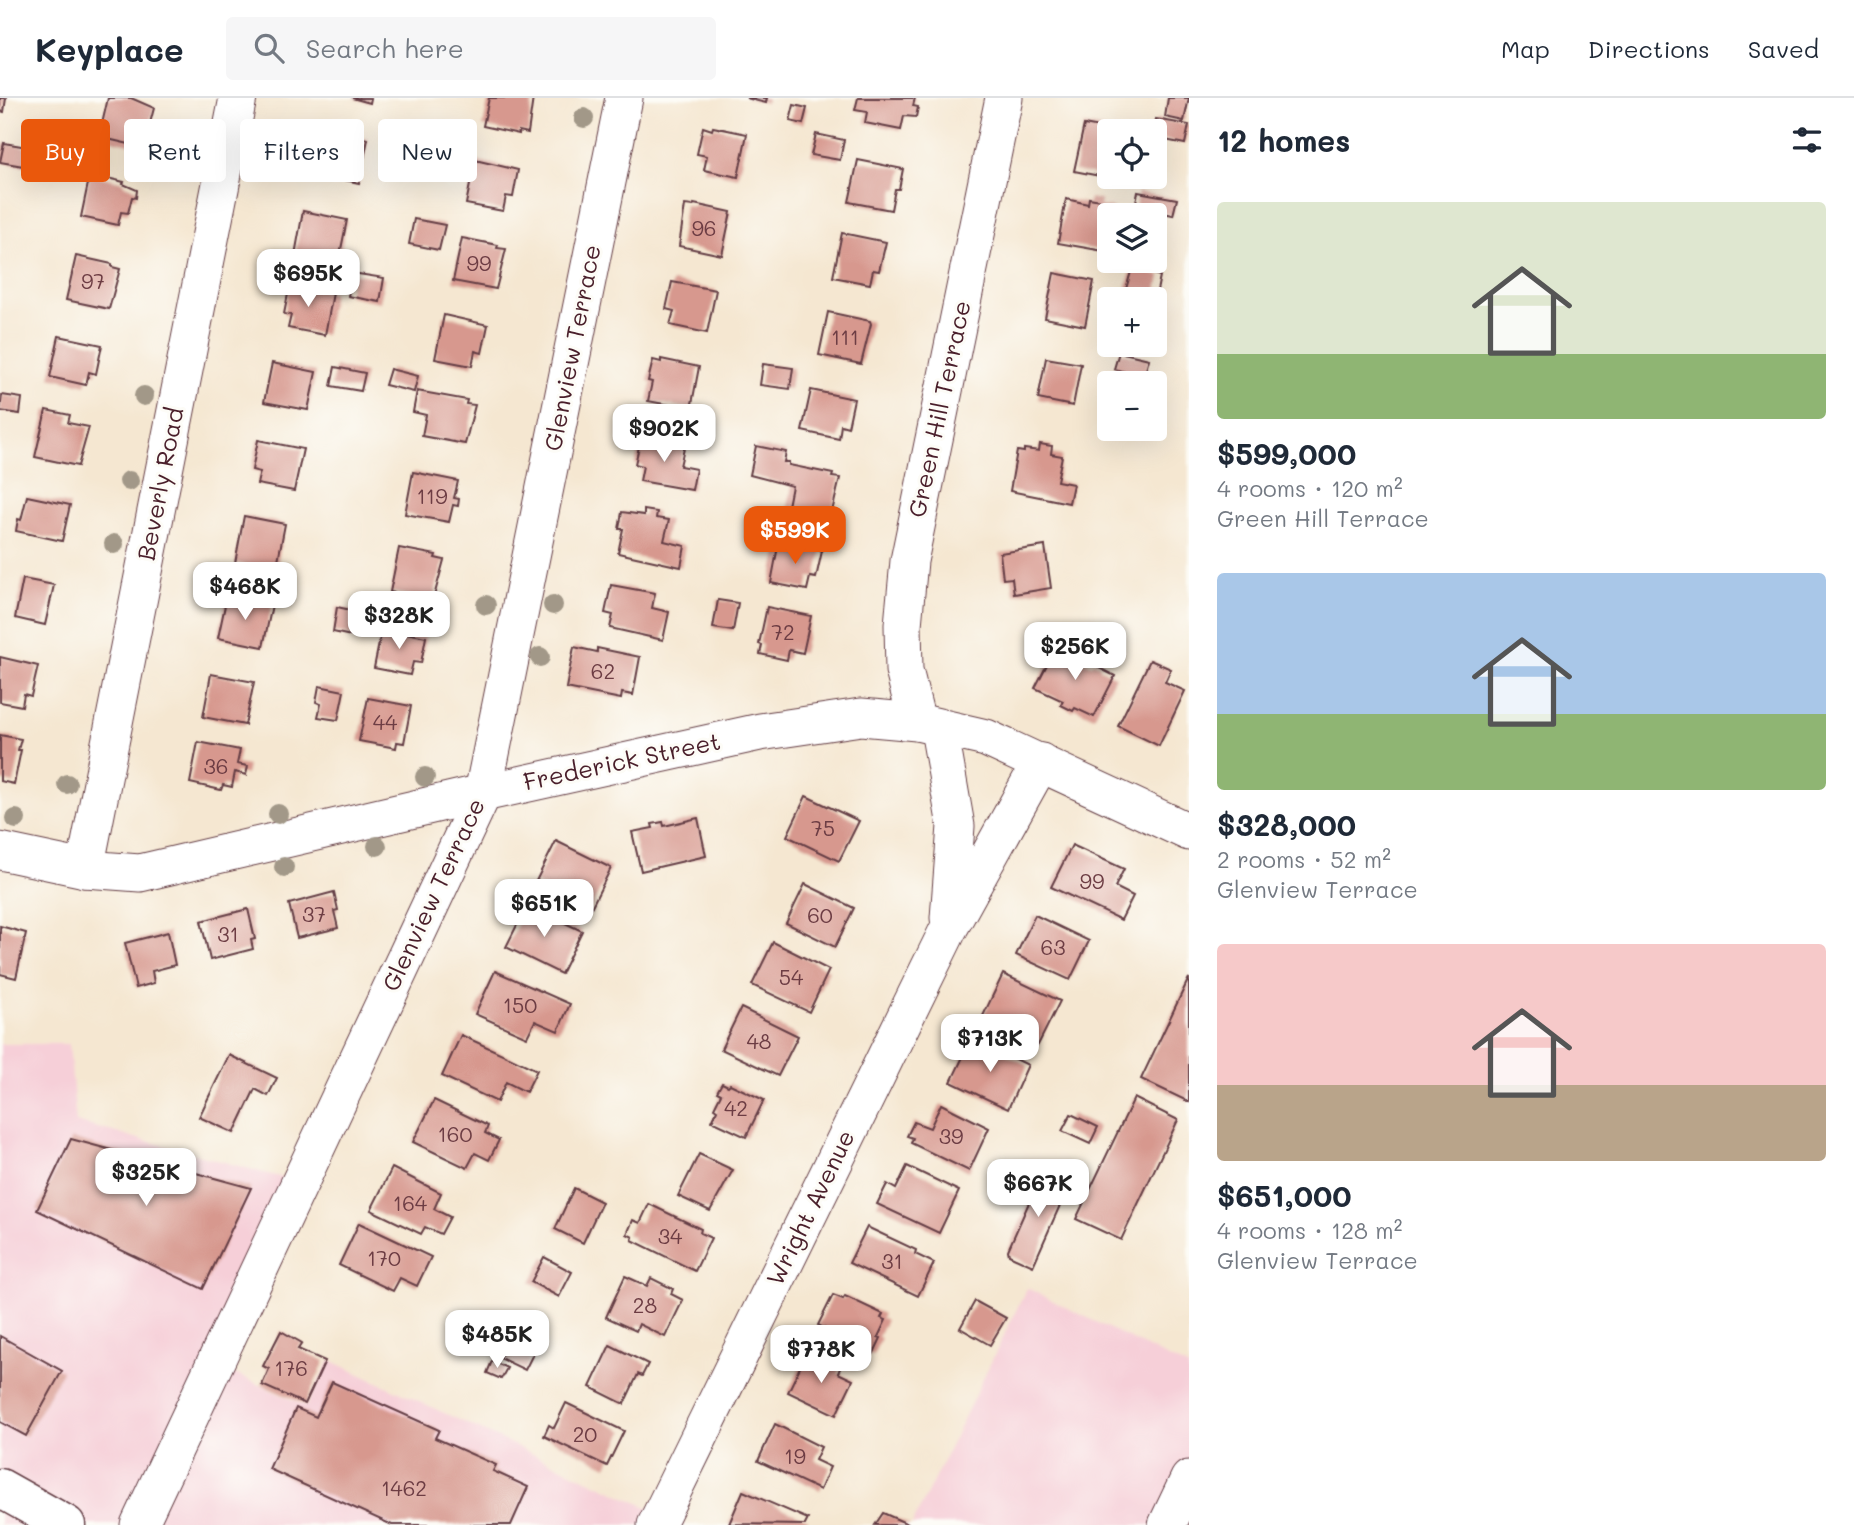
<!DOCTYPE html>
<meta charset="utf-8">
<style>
:root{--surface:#fff;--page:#f6f6f7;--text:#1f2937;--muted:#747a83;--line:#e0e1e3;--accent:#ea580c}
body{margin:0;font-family:Mali,sans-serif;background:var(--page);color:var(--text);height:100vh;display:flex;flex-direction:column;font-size:26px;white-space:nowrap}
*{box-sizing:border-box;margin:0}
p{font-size:23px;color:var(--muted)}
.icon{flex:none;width:38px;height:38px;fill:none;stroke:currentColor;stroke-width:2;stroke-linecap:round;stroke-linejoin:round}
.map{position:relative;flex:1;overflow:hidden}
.sheet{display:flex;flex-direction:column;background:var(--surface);width:665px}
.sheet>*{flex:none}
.hud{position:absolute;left:21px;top:21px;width:665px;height:63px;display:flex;gap:14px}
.tools{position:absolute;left:1097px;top:21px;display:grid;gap:14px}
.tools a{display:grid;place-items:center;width:70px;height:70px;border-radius:7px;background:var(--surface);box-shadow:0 7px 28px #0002;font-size:35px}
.price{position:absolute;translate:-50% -60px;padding:0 16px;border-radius:14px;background:#fff;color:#222;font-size:23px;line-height:46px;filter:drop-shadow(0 2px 4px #0008)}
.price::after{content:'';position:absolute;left:50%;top:42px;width:21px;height:16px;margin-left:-10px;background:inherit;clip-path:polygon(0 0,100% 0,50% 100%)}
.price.active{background:var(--accent);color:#fff}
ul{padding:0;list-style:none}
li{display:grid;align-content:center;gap:14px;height:371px;padding:0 28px}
li span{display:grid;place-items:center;height:217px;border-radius:7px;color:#555}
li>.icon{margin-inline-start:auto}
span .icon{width:126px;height:126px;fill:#fffc;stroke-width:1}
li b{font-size:30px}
h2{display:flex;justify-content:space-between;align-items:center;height:84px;padding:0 28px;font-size:30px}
.pill{padding:0 24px;border-radius:7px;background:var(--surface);box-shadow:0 7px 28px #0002;font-size:24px;line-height:63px}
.pill.active{background:var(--accent);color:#fff}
header{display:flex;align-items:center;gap:42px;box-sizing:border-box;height:98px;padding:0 35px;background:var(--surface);border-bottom:2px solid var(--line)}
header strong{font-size:33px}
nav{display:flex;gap:38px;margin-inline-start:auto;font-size:24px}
.search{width:490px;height:63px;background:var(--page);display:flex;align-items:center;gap:18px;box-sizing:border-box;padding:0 24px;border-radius:7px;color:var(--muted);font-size:26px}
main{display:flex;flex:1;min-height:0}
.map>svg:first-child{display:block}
</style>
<header>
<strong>Keyplace</strong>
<div class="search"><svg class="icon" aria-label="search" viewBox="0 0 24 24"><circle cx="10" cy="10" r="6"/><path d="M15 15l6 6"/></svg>Search here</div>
<nav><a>Map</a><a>Directions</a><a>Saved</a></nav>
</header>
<main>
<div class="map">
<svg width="1189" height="1427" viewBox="0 0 1189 1427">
<rect width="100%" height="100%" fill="#fdfcf7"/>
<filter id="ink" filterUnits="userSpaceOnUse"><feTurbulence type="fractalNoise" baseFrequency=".0143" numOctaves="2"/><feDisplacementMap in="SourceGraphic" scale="14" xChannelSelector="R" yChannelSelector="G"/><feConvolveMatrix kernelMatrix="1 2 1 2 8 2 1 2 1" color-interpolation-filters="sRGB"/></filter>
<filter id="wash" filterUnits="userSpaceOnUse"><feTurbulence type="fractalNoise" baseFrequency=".00686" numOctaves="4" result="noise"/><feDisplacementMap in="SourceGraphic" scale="28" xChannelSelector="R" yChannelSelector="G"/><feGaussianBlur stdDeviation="1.57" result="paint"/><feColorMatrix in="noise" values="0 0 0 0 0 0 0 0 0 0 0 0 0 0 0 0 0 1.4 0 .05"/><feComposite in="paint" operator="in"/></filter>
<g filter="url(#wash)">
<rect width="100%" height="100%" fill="#f5e7d1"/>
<g fill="#f6cfd8">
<path d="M 0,946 L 69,946 L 76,1024 L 294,1083 L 209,1264 L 306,1308 L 330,1262 L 686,1427 L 0,1427 Z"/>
<path d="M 1027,1190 L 1189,1270 L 1189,1427 L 912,1427 Z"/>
</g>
<g id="blocks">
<g fill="#d7988e">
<path d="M 0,0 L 6,0 L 4,14 L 0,13 Z"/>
<path d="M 108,0 L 131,0 L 154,10 L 149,29 L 146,29 L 142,49 L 99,39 Z"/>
<path d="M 352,0 L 371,0 L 370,5 Z"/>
<path d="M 489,0 L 533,0 L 528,35 L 519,33 L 519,36 L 483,28 Z"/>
<path d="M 746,0 L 767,0 L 766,5 Z"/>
<path d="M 858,0 L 915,0 L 913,8 L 918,9 L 916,19 L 904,18 L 901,32 L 865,25 L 867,14 L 855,12 Z"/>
<path d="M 1168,0 L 1189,0 L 1184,23 L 1165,19 Z"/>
<path d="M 794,7 L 807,10 L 803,26 L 790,23 Z"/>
<path d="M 1156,21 L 1189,27 L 1185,46 L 1155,40 L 1154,33 Z"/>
<path d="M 391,27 L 426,35 L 421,54 L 386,45 Z"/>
<path d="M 1084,27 L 1110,32 L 1110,80 L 1074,73 Z"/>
<path d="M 703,29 L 712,32 L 713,29 L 747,36 L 738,79 L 704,72 L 707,58 L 697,56 Z"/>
<path d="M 321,33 L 368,41 L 359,85 L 321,77 L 324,62 L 315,60 Z"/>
<path d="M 816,36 L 844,42 L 840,62 L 811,57 Z"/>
<path d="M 4,45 L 33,50 L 29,69 L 0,64 Z"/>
<path d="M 475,62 L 518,72 L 513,99 L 506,98 L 503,113 L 466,106 Z"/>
<path d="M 858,62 L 903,71 L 899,91 L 895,91 L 891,112 L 849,104 Z"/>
<path d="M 90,76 L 124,84 L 123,86 L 137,92 L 136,100 L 132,99 L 128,115 L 121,114 L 118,127 L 81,119 Z"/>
<path d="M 1138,94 L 1177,101 L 1173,117 L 1135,109 Z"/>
<path d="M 1089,100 L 1101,102 L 1100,108 L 1113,110 L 1104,153 L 1058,145 L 1066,101 L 1088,106 Z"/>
<path d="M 694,106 L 731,114 L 722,157 L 679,148 L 685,107 L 693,108 Z"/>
<path d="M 303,113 L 347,122 L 338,166 L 295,157 Z"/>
<path d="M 414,121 L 445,127 L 439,152 L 409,146 Z"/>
<path d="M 842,135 L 886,144 L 879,173 L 873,172 L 870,186 L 833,179 Z"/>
<path d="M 462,140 L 498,147 L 497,150 L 506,151 L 496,191 L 453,183 Z"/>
<path d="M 76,158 L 112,166 L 112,169 L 120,171 L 109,211 L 66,202 Z"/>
<path d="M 1132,170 L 1160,178 L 1156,198 L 1126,191 Z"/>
<path d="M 352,175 L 384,180 L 380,204 L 348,198 Z"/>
<path d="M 1054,175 L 1094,183 L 1085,228 L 1045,220 Z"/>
<path d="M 672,184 L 716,192 L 707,235 L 670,227 L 674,213 L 666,211 Z"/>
<path d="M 290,186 L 333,195 L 325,237 L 288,230 L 291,217 L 284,216 Z"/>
<path d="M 828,214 L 870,223 L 871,226 L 861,266 L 819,257 Z"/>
<path d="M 444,217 L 488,227 L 482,255 L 475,253 L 472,268 L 435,261 Z"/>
<path d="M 59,238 L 102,247 L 96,276 L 89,274 L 86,287 L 50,279 Z"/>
<path d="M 1119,254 L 1149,261 L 1144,279 L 1114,271 Z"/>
<path d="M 1046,260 L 1081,266 L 1073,308 L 1038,301 Z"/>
<path d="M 661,261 L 699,269 L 691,311 L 648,303 L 652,284 L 648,283 L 653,262 L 661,264 Z"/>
<path d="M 272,265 L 316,274 L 308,312 L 264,304 Z"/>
<path d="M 763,266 L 793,270 L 790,291 L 760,287 Z"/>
<path d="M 335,269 L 365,275 L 361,293 L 331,288 Z"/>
<path d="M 390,271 L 418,278 L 414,294 L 385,287 Z"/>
<path d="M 811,292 L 854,301 L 848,329 L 841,327 L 839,341 L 802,333 Z"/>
<path d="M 417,293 L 467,302 L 466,306 L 475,307 L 465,346 L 422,338 L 426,317 L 413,314 Z"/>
<path d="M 2,297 L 22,300 L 20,316 L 0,313 Z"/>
<path d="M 46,312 L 70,317 L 68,325 L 89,329 L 78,368 L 35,359 Z"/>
<path d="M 649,339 L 685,346 L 680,368 L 696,371 L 692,392 L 640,383 L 643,368 L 635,366 L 641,340 L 649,342 Z"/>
<path d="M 258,342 L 303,351 L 294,393 L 257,386 L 260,374 L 252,372 Z"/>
<path d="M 1040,346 L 1052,348 L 1051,356 L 1062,358 L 1057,383 L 1073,386 L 1069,405 L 1010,393 L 1017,353 L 1024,354 L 1024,351 L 1039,353 Z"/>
<path d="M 756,348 L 786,354 L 784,364 L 789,364 L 789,367 L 833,376 L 832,379 L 840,380 L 830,422 L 787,413 L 792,388 L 750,377 Z"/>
<path d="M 413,374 L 458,383 L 454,400 L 459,401 L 458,408 L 453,407 L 449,424 L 405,416 Z"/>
<path d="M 27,398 L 70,407 L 62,443 L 16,433 L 18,421 L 21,422 Z"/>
<path d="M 644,412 L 657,414 L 656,420 L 669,422 L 664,443 L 685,448 L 681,469 L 618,455 L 623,431 L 619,431 L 622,414 L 644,417 Z"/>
<path d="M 244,418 L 285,426 L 276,473 L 235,465 Z"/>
<path d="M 779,443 L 822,453 L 816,480 L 810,479 L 807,492 L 771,485 Z"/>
<path d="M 1045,448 L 1051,490 L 1014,496 L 1012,480 L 1003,481 L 1000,455 Z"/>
<path d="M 399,450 L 436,457 L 435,460 L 444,462 L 433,502 L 390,494 Z"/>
<path d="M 23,481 L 54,487 L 45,527 L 15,520 Z"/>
<path d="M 611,487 L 655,495 L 652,510 L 669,514 L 663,542 L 610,530 L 613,517 L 605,515 Z"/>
<path d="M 275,493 L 289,496 L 287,507 L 273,504 Z"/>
<path d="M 227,498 L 272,507 L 263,549 L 218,540 Z"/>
<path d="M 718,502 L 738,505 L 733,533 L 713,530 Z"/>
<path d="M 337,509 L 365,515 L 360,540 L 333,534 Z"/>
<path d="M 767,509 L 811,518 L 803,555 L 789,552 L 787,562 L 760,556 L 762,547 L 759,546 Z"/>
<path d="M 382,530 L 426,539 L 421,565 L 413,564 L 410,577 L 374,570 Z"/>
<path d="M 574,549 L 597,554 L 597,550 L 640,559 L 633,597 L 622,595 L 621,601 L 566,590 Z"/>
<path d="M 1056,549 L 1092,567 L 1094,564 L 1101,567 L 1099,570 L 1115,578 L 1094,619 L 1075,610 L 1073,613 L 1061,607 L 1063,603 L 1035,590 Z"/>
<path d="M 0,559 L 38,568 L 31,598 L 24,596 L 22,608 L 0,604 Z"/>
<path d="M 1150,562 L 1171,571 L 1165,584 L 1185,593 L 1159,648 L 1118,628 Z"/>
<path d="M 211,576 L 254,584 L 245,627 L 203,619 Z"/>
<path d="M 319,588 L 344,593 L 338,622 L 318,619 L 321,606 L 316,604 Z"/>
<path d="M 368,600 L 411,608 L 404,645 L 397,644 L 396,650 L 359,643 Z"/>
<path d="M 0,637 L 21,641 L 18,652 L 21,652 L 14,686 L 0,683 Z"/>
<path d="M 198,644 L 240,652 L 237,666 L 248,668 L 246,677 L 235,674 L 232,689 L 223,687 L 221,692 L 190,685 Z"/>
<path d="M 806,698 L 859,723 L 839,763 L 787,738 Z"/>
<path d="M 698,720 L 706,758 L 641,773 L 632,734 L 653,730 L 652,726 L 663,724 L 664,728 Z"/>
<path d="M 556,743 L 611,770 L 590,812 L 535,785 Z"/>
<path d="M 1072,747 L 1124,771 L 1115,789 L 1133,798 L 1121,822 L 1051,789 Z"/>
<path d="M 805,786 L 854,810 L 835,849 L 786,825 Z"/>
<path d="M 334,794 L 338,812 L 334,813 L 338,830 L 297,840 L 289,806 Z"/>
<path d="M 527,807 L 582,833 L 561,876 L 506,849 Z"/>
<path d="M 248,811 L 255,841 L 251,842 L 253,851 L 210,862 L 201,823 Z"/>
<path d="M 1035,817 L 1089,843 L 1070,882 L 1016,857 Z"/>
<path d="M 0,828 L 26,835 L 16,880 L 0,876 Z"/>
<path d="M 168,834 L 175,867 L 152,873 L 154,885 L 136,890 L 125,845 Z"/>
<path d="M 773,844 L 829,872 L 809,914 L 752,887 Z"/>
<path d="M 495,873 L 570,906 L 558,933 L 535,923 L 527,939 L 475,916 Z"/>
<path d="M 1003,876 L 1060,903 L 1038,947 L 982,920 Z"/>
<path d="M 1189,880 L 1189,1004 L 1141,981 Z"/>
<path d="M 741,910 L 798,938 L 778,978 L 721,951 Z"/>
<path d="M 461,937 L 537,972 L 526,994 L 506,984 L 497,1004 L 442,978 Z"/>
<path d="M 972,940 L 1028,967 L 1008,1011 L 951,984 Z"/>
<path d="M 229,957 L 277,980 L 268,998 L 255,991 L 234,1035 L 199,1019 Z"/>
<path d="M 722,985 L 728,988 L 730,986 L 764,1002 L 746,1039 L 712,1023 L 717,1012 L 714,1010 L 721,996 L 717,994 Z"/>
<path d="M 1134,1000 L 1178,1022 L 1121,1142 L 1076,1121 Z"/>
<path d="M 434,1002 L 488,1028 L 485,1035 L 499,1042 L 489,1062 L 475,1055 L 467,1070 L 413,1044 Z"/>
<path d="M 941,1006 L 989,1030 L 969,1073 L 911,1045 L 913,1040 L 907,1038 L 914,1024 L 930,1030 Z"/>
<path d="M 1071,1016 L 1098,1029 L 1090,1046 L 1062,1033 Z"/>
<path d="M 71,1041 L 251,1090 L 203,1191 L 37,1112 Z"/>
<path d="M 699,1056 L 733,1072 L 710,1113 L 678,1098 Z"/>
<path d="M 907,1068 L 959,1093 L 939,1135 L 877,1106 L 887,1086 L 896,1091 Z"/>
<path d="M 392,1070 L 441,1095 L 434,1111 L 450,1119 L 441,1136 L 425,1129 L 421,1136 L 371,1112 Z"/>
<path d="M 1042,1075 L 1069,1087 L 1033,1168 L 1009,1157 L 1008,1152 Z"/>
<path d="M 574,1090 L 602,1104 L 583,1145 L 555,1131 Z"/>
<path d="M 649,1106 L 701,1131 L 700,1135 L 711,1140 L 695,1173 L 632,1142 L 633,1139 L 627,1136 L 633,1122 L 640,1125 Z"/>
<path d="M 359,1125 L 431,1159 L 417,1188 L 400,1180 L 393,1193 L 339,1167 Z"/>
<path d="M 867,1129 L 916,1152 L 915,1156 L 934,1165 L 918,1198 L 849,1165 Z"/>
<path d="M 544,1159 L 572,1174 L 559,1199 L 531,1184 Z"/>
<path d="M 625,1178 L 647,1188 L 651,1180 L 673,1191 L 671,1196 L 683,1202 L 665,1239 L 639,1226 L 636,1233 L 606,1219 Z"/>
<path d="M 833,1197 L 843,1201 L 845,1198 L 883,1216 L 881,1220 L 886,1222 L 878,1239 L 881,1240 L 873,1257 L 827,1235 L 828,1232 L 818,1227 Z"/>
<path d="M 975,1203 L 1006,1220 L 990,1247 L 960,1230 Z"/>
<path d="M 515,1228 L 541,1240 L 525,1272 L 500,1260 Z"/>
<path d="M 281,1233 L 302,1245 L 298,1251 L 325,1263 L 305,1306 L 262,1287 L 269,1271 L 263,1268 Z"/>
<path d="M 0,1238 L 62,1273 L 26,1338 L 0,1324 Z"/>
<path d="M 610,1247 L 648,1266 L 642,1278 L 638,1276 L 624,1306 L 590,1289 Z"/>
<path d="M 817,1257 L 841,1268 L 838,1275 L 853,1282 L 836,1317 L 788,1294 L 803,1263 L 812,1268 Z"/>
<path d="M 492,1263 L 507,1270 L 501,1281 L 487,1275 Z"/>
<path d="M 332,1284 L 439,1332 L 435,1340 L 496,1367 L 493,1373 L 528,1389 L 511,1427 L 392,1427 L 269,1371 L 296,1310 L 316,1319 Z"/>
<path d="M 566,1305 L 624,1333 L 607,1368 L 544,1338 L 549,1327 L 554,1330 Z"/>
<path d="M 775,1326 L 821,1349 L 815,1362 L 830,1369 L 820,1392 L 758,1363 Z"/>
<path d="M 743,1393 L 808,1421 L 805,1427 L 729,1426 Z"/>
<path d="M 883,1415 L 910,1427 L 875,1427 Z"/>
</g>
</g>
</g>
<g filter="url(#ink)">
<use href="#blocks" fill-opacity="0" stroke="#643d44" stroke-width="2"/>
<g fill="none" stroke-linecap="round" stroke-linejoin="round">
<defs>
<g id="minor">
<path d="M 917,624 L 904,572 L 903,527 L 909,463 L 1004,0"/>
<path d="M 939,631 L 956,728 L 949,820"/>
<path d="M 0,753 L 85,771 L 140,775 L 483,695 L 760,634 L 861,619 L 917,624 L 986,640 L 1189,734"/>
<path d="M 85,771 L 238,0"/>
<path d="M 139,1427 L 483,695 L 624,0"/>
<path d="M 656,1427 L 948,832 L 1041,664"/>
<path d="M 1167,1427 L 1189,1381"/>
</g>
<path id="major" d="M 0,1390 L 66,1427"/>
</defs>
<use href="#minor" stroke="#643d44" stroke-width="39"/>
<use href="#major" stroke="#643d44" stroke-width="41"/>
<use href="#minor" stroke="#fff" stroke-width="37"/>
<use href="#major" stroke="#fff" stroke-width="38"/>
</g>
<g fill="#a29888">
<circle cx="584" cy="20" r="10"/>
<circle cx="268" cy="33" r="10"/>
<circle cx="144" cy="298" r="10"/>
<circle cx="129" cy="383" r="10"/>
<circle cx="114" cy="446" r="10"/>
<circle cx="486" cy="507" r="10"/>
<circle cx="553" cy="507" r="10"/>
<circle cx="540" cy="559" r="10"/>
<circle cx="425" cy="679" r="10"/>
<circle cx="67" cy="686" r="10"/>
<circle cx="278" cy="716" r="10"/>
<circle cx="16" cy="721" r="10"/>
<circle cx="377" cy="748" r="10"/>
<circle cx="284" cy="769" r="10"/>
</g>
</g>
<g text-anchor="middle" stroke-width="6" stroke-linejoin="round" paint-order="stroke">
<g font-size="21" fill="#6d3d44">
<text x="704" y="138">96</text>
<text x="479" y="173">99</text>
<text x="93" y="191">97</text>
<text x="845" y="247">111</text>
<text x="432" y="406">119</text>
<text x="783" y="542">72</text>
<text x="603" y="581">62</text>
<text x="385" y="632">44</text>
<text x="216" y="676">36</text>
<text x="823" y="738">75</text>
<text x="1092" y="791">99</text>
<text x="314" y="824">37</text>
<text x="820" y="825">60</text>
<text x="228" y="844">31</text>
<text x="1053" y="857">63</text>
<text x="791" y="887">54</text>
<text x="520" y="915">150</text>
<text x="759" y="951">48</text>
<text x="736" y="1018">42</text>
<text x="455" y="1044">160</text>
<text x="951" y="1046">39</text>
<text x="410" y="1113">164</text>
<text x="670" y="1146">34</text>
<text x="384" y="1168">170</text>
<text x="892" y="1171">31</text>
<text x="645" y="1215">28</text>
<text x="291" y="1278">176</text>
<text x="585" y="1344">20</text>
<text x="795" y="1366">19</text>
<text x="404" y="1398">1462</text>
</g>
<g font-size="24" fill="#4a1f2b" stroke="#fdfcf7">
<text transform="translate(573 250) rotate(-79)" y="8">Glenview Terrace</text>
<text transform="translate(940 311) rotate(-78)" y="8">Green Hill Terrace</text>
<text transform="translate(161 386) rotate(-79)" y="8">Beverly Road</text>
<text transform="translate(622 664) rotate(-12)" y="8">Frederick Street</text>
<text transform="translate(434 797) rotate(-65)" y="8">Glenview Terrace</text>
<text transform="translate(811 1110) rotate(-64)" y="8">Wright Avenue</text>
</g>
</g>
</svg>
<div class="tools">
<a><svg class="icon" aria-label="locate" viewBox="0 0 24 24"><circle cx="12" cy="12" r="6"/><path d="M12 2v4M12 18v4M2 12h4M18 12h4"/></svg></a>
<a><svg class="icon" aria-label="layers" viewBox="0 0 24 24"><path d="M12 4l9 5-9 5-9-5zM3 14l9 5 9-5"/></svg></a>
<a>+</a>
<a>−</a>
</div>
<b class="price" style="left:308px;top:211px">$695K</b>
<b class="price" style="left:664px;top:366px">$902K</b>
<b class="price active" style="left:795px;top:468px">$599K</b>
<b class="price" style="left:245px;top:524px">$468K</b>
<b class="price" style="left:399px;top:553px">$328K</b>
<b class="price" style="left:1075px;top:584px">$256K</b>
<b class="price" style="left:544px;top:841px">$651K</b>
<b class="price" style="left:990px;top:976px">$713K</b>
<b class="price" style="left:146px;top:1110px">$325K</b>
<b class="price" style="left:1038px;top:1121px">$667K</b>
<b class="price" style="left:497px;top:1272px">$485K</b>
<b class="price" style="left:821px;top:1287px">$778K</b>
<div class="hud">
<a class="pill active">Buy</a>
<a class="pill">Rent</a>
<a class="pill">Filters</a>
<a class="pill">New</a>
</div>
</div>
<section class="sheet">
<h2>12 homes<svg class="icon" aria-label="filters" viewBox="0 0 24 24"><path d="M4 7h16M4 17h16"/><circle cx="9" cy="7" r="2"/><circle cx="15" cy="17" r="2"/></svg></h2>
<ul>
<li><span style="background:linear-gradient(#dfe7d0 70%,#8fb573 0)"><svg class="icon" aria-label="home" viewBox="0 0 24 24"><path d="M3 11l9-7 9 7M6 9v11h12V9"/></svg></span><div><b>$599,000</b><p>4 rooms · 120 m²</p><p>Green Hill Terrace</p></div></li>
<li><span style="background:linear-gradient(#a9c7e8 65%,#8fb573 0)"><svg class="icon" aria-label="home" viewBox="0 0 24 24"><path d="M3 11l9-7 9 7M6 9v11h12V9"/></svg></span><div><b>$328,000</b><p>2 rooms · 52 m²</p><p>Glenview Terrace</p></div></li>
<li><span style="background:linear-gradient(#f6c9c9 65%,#b9a48a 0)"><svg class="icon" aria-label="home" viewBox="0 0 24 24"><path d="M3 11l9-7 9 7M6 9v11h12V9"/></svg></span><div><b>$651,000</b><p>4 rooms · 128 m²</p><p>Glenview Terrace</p></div></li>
</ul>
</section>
</main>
